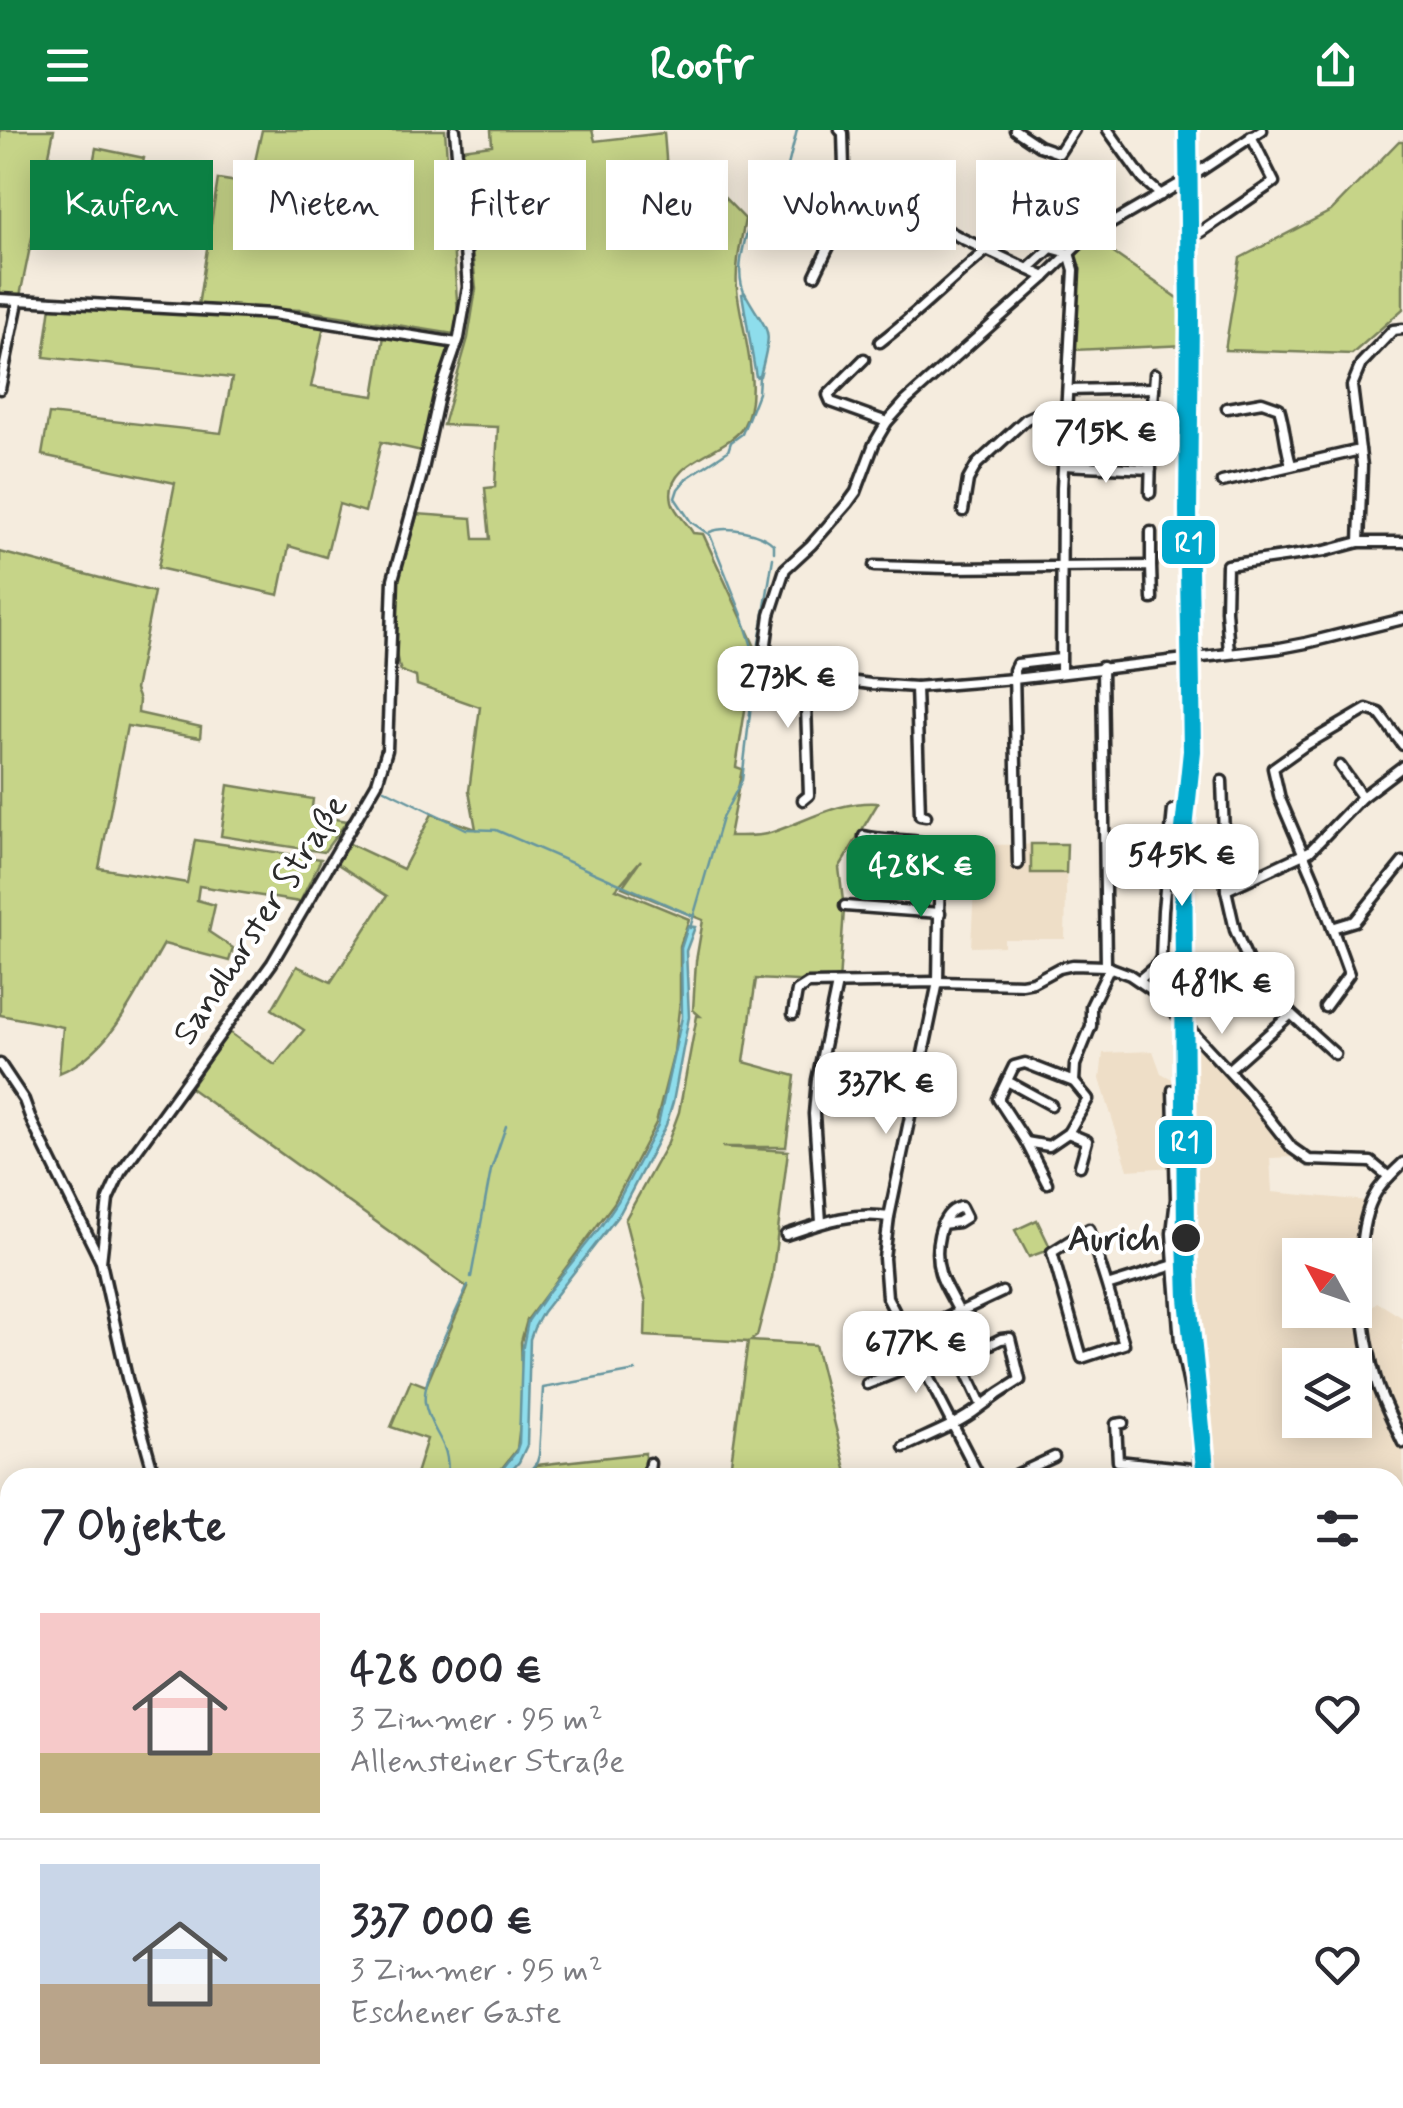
<!DOCTYPE html>
<html lang="de">
<meta charset="utf-8">
<style>
:root{--surface:#fff;--page:#f2f2f3;--text:#2b2b33;--muted:#7c7c81;--line:#e1e1e2;--accent:#0b8043}
body{margin:0;font-family:Mynerve,sans-serif;background:var(--page);color:var(--text);height:100vh;display:flex;flex-direction:column;font-size:38px;white-space:nowrap}
*{box-sizing:border-box;margin:0}
p{font-size:32px;color:var(--muted)}
.icon{flex:none;width:55px;height:55px;fill:none;stroke:currentColor;stroke-width:2;stroke-linecap:round;stroke-linejoin:round}
.map{position:relative;flex:1;overflow:hidden}
.side{position:absolute;left:0px;top:1338px;width:1405px;height:642px;display:flex;flex-direction:column;background:var(--surface);border-radius:30px 30px 0 0;box-shadow:0 5px 25px #0003}
.side>*{flex:none}
.top-card{position:absolute;left:30px;top:30px;width:1345px;height:90px;display:flex;gap:20px}
.needle{width:65px;rotate:310deg}
.controls{position:absolute;left:1282px;top:1108px;display:grid;gap:20px}
.controls a{display:grid;place-items:center;width:90px;height:90px;border-radius:0px;background:var(--surface);box-shadow:0 5px 25px #0003;font-size:50px}
.price{position:absolute;translate:-50% -85px;padding:0 22px;border-radius:20px;background:#fff;color:#222;font-size:32px;line-height:65px;filter:drop-shadow(0 2px 5px #0008)}
.price::after{content:'';position:absolute;left:50%;top:60px;width:30px;height:22px;margin-left:-15px;background:inherit;clip-path:polygon(0 0,100% 0,50% 100%)}
.price.active{background:var(--accent);color:#fff}
ul{padding:0;list-style:none}
li{display:flex;align-items:center;gap:30px;height:250px;padding:0 40px}
li+li{border-top:2px solid var(--line)}
li span{display:grid;place-items:center;flex:none;width:280px;height:200px;border-radius:0px;color:#555}
li>.icon{margin-inline-start:auto}
span .icon{width:120px;height:120px;fill:#fffc;stroke-width:1}
li b{font-size:42px}
h2{display:flex;justify-content:space-between;align-items:center;height:120px;padding:0 40px;font-size:42px}
.pill{padding:0 35px;border-radius:0px;background:var(--surface);box-shadow:0 5px 25px #0003;font-size:35px;line-height:90px}
.pill.active{background:var(--accent);color:#fff}
header{display:flex;justify-content:space-between;align-items:center;height:130px;padding:0 40px;background:var(--accent);color:#fff;font-size:45px;font-weight:700}
.map>svg:first-child{display:block}
</style>
<header><svg class="icon" aria-label="menu" viewBox="0 0 24 24"><path d="M4 6h16M4 12h16M4 18h16"/></svg>Roofr<svg class="icon" aria-label="share" viewBox="0 0 24 24"><path d="M12 15V3M7 8l5-5 5 5M5 13v7h14v-7"/></svg></header>
<div class="map">
<svg width="1403" height="1978" viewBox="0 0 1403 1978">
<rect width="100%" height="100%" fill="#f5ecde"/>
<filter id="ink" filterUnits="userSpaceOnUse"><feTurbulence type="fractalNoise" baseFrequency=".01" numOctaves="2"/><feDisplacementMap in="SourceGraphic" scale="20" xChannelSelector="R" yChannelSelector="G"/><feConvolveMatrix kernelMatrix="1 2 1 2 8 2 1 2 1" color-interpolation-filters="sRGB"/></filter>
<g filter="url(#ink)">
<g fill="#eedec7" fill-rule="evenodd">
<path d="M 1067,714 L 1065,809 L 1004,809 L 1004,816 L 971,817 L 976,715 Z"/>
<path d="M 1187,903 L 1246,963 L 1289,1022 L 1296,1027 L 1270,1028 L 1272,1062 L 1367,1071 L 1357,1115 L 1356,1137 L 1358,1167 L 1369,1237 L 1380,1272 L 1403,1321 L 1403,1371 L 1395,1373 L 1395,1348 L 1211,1347 L 1193,1165 ZM 1300,1125 L 1355,1125 L 1355,1180 L 1300,1180 ZM 1300,1235 L 1355,1235 L 1355,1290 L 1300,1290 Z"/>
<path d="M 1153,921 L 1161,943 L 1176,951 L 1174,1037 L 1128,1040 L 1100,949 L 1103,923 Z"/>
<path d="M 1377,1172 L 1403,1188 L 1403,1303 L 1382,1253 L 1376,1225 L 1369,1179 Z"/>
<path d="M 1403,1382 L 1403,1539 L 1395,1547 L 1395,1383 Z"/>
<path d="M 1403,1571 L 1403,1978 L 1366,1978 L 1361,1970 L 1395,1970 L 1395,1579 Z"/>
<path d="M 1028,1970 L 1343,1970 L 1348,1978 L 1031,1978 Z"/>
</g>
<g fill="#c6d488" stroke="#78805a" stroke-width="2.5">
<path d="M 0,0 L 54,0 L 20,166 L 0,164 Z"/>
<path d="M 262,0 L 445,0 L 459,198 L 454,204 L 302,180 L 198,176 L 218,49 L 250,54 Z"/>
<path d="M 491,0 L 592,0 L 595,11 L 664,3 L 669,66 L 719,62 L 745,89 C 741,112 735,135 737,159 C 741,199 764,260 743,297 C 728,322 663,331 672,371 C 674,382 687,392 693,403 L 703,404 L 755,517 L 736,637 L 742,639 L 729,706 C 742,706 758,707 770,703 C 805,692 839,670 878,673 L 839,738 L 844,779 L 839,853 L 756,849 L 744,932 L 795,946 L 786,1017 L 722,1017 L 788,1021 L 772,1148 L 757,1206 L 750,1211 L 815,1215 L 848,1347 L 729,1347 L 748,1212 L 645,1206 L 646,1172 L 625,1090 L 668,1012 L 679,982 L 697,886 L 700,886 L 693,880 L 696,831 L 703,790 L 622,757 L 641,730 L 616,759 L 689,789 L 680,816 L 680,871 L 674,922 L 656,993 L 614,1073 L 527,1190 L 521,1212 L 523,1269 L 517,1319 L 495,1347 L 415,1347 L 427,1309 L 391,1297 L 411,1250 L 426,1256 L 468,1158 L 190,958 L 229,902 L 275,935 L 304,900 L 272,879 L 297,836 L 331,852 L 387,766 L 336,733 L 348,713 L 403,739 L 432,684 L 476,699 L 469,661 L 480,577 L 417,555 L 416,547 L 401,541 C 387,508 396,457 405,422 C 409,409 415,398 417,384 L 472,388 L 474,409 L 490,409 L 485,358 L 495,357 L 498,297 L 443,295 L 468,208 L 476,159 L 462,19 L 492,15 Z"/>
<path d="M 1399,11 L 1403,11 L 1403,179 L 1352,224 L 1225,220 L 1240,128 L 1331,81 Z"/>
<path d="M 96,18 L 144,28 L 127,113 L 81,96 Z"/>
<path d="M 1092,108 L 1188,175 L 1187,215 L 1074,220 L 1080,139 L 1075,125 Z"/>
<path d="M 51,176 L 274,187 L 324,196 L 311,257 L 374,266 L 384,206 L 451,214 L 422,321 L 381,312 L 365,382 L 339,374 L 326,427 L 289,416 L 279,465 L 158,438 L 175,353 L 42,325 L 49,284 L 221,303 L 232,248 L 44,227 Z"/>
<path d="M 0,422 L 154,462 L 135,560 L 139,570 L 138,583 L 201,597 L 200,608 L 127,596 L 99,738 L 187,753 L 195,710 L 321,729 L 300,772 L 199,756 L 197,770 L 215,775 L 209,802 L 233,818 L 229,831 L 164,814 C 137,860 112,923 59,943 L 63,897 L 0,885 Z"/>
<path d="M 228,655 L 313,669 L 311,685 L 347,691 L 324,722 L 221,706 Z"/>
<path d="M 1031,714 L 1067,714 L 1066,743 L 1031,743 Z"/>
<path d="M 1037,1090 L 1051,1119 L 1029,1127 L 1015,1100 Z"/>
<path d="M 645,1323 L 644,1347 L 525,1348 L 537,1335 Z"/>
<path d="M 10,1571 L 10,1659 L 0,1657 L 0,1572 Z"/>
<path d="M 4,1718 L 10,1719 L 10,1821 L 0,1819 L 0,1739 Z"/>
<path d="M 10,1923 L 10,1970 L 106,1970 L 105,1978 L 0,1978 L 0,1935 L 6,1937 Z"/>
<path d="M 381,1970 L 554,1970 L 555,1978 L 380,1978 Z"/>
<path d="M 795,1970 L 964,1970 L 957,1978 L 798,1978 Z"/>
</g>
<g fill="#8eddec" stroke="#66969f" stroke-width="2.5">
<path d="M 745,163 C 769,207 774,193 760,246 L 756,247 L 742,164 Z"/>
<path d="M 688,796 L 695,797 L 686,821 L 689,887 L 673,972 L 666,995 L 620,1083 L 543,1182 L 534,1198 L 530,1209 L 527,1315 L 519,1332 L 506,1347 L 496,1347 L 516,1322 L 519,1313 L 522,1221 L 528,1191 L 549,1161 L 601,1096 L 618,1071 L 658,995 L 682,887 L 681,818 Z"/>
</g>
<g fill="none" stroke-linecap="round" stroke-linejoin="round">
<g stroke="#66969f" stroke-width="2.5">
<path d="M 746,166 C 732,142 747,107 752,81 L 759,74 L 782,60 L 797,0"/>
<path d="M 710,402 C 727,395 762,402 774,415 L 774,422"/>
<path d="M 756,530 L 742,485 L 710,405 L 691,392 L 675,368 L 678,359 L 687,348 L 728,321 L 731,312 L 742,304 L 758,263 L 759,247"/>
<path d="M 384,659 L 466,699 L 496,700 L 693,786"/>
<path d="M 690,798 L 722,688 L 742,650 L 756,532 L 773,428"/>
<path d="M 471,1147 L 491,1040 L 506,996"/>
<path d="M 447,1348 C 452,1311 430,1304 425,1273 C 421,1247 457,1182 468,1155"/>
<path d="M 524,1348 L 537,1332 L 539,1325 L 543,1258 L 636,1241"/>
<path d="M 873,1978 L 925,1970"/>
</g>
<defs>
<g id="street">
<path d="M 840,0 L 843,3 L 844,38 L 849,46 L 963,109 L 1045,147"/>
<path d="M 1015,0 L 1039,16 L 1059,23 L 1074,0"/>
<path d="M 1108,0 L 1143,49 L 1161,65"/>
<path d="M 1262,0 L 1188,49 L 1084,109 L 1045,147 L 906,271 L 887,292 L 874,314 L 856,362 L 848,373 L 811,415 L 785,439 L 770,485 L 764,528 L 770,533 L 805,545 L 870,554 L 916,557 L 1014,549 L 1280,518 L 1306,513 L 1403,489"/>
<path d="M 1201,102 L 1274,52 L 1251,6"/>
<path d="M 1028,139 L 1051,118 L 1069,123 L 1074,140 L 1062,357 L 1061,543"/>
<path d="M 815,145 L 860,53"/>
<path d="M 0,169 L 273,184 L 457,213"/>
<path d="M 880,212 C 918,183 950,150 987,120"/>
<path d="M 864,229 L 828,265 L 831,272 L 887,292"/>
<path d="M 0,259 L 18,172"/>
<path d="M 1068,260 L 1154,258"/>
<path d="M 1227,278 L 1262,272 L 1279,278 C 1285,297 1285,316 1291,334"/>
<path d="M 1063,335 L 1151,339"/>
<path d="M 1222,352 L 1360,320"/>
<path d="M 1150,363 L 1152,289 L 1155,244"/>
<path d="M 963,381 L 968,350 L 977,334 L 1026,289 L 1039,283 L 1067,286"/>
<path d="M 1151,402 L 1151,436"/>
<path d="M 1359,412 L 1362,336 L 1352,256 L 1361,234 L 1393,200 L 1403,199"/>
<path d="M 874,436 L 947,438 L 1151,436 L 1152,469"/>
<path d="M 1229,523 L 1226,480 L 1227,435 L 1325,421 L 1359,412 L 1403,412"/>
<path d="M 1102,537 L 1106,836"/>
<path d="M 916,557 L 920,685 L 926,686"/>
<path d="M 1340,636 L 1362,667"/>
<path d="M 1222,651 L 1226,760 L 1235,800 L 1257,852 L 1291,884 L 1228,940"/>
<path d="M 803,670 L 809,665 L 805,545"/>
<path d="M 864,706 C 886,712 920,707 938,718 L 940,724 L 938,852 L 889,1087 L 884,1128 L 887,1167 L 980,1348"/>
<path d="M 1018,734 L 1014,540 L 1017,534 L 1060,529"/>
<path d="M 1226,760 L 1310,721 L 1362,667 L 1403,636"/>
<path d="M 845,776 L 940,783"/>
<path d="M 1332,798 L 1355,791 L 1403,732"/>
<path d="M 1139,850 L 1157,835 L 1161,828 L 1163,780 L 1173,680"/>
<path d="M 1325,877 L 1349,844 L 1315,751 L 1280,669 L 1273,638 L 1304,616 L 1367,579 L 1379,583 L 1403,615"/>
<path d="M 793,884 L 797,861 L 808,854 L 938,852 L 1022,854 L 1033,852 L 1059,838 L 1073,835 L 1106,836 L 1130,845 L 1152,860 L 1173,881 L 1249,963 L 1292,1018 L 1309,1030 L 1371,1032 L 1389,1047"/>
<path d="M 1291,884 L 1335,924"/>
<path d="M 0,934 L 24,970 L 32,992 L 100,1130"/>
<path d="M 1007,951 L 1051,975"/>
<path d="M 1173,960 L 1176,1069 L 1172,1103 L 1174,1135 L 1180,1212 L 1197,1294 L 1200,1348"/>
<path d="M 1068,1003 L 1087,1011 L 1080,1036"/>
<path d="M 1026,1012 L 1049,1016 L 1068,1003 L 1088,969 L 1074,952"/>
<path d="M 1403,1033 C 1392,1044 1380,1054 1373,1068 C 1350,1114 1363,1209 1378,1257 C 1385,1276 1395,1295 1403,1313"/>
<path d="M 1047,1053 L 1026,1012 L 998,969 L 1014,936 L 1025,933 L 1074,952 L 1075,935 L 1091,896 L 1091,876 L 1110,837"/>
<path d="M 821,1092 L 814,984 L 817,950 L 837,854"/>
<path d="M 942,1094 L 958,1092 L 966,1087 L 961,1077 C 937,1083 934,1123 940,1143 C 944,1156 953,1169 959,1182"/>
<path d="M 786,1105 C 821,1093 852,1081 889,1087"/>
<path d="M 1107,1156 L 1124,1214 L 1082,1228 L 1052,1122 L 1089,1099 L 1107,1156 L 1174,1135"/>
<path d="M 908,1206 L 1002,1162"/>
<path d="M 867,1254 L 921,1233"/>
<path d="M 1123,1293 L 1116,1294 L 1118,1331 L 1201,1340"/>
<path d="M 904,1317 C 929,1305 957,1295 979,1278 C 992,1268 1005,1259 1020,1250 L 1010,1208 L 1001,1209 L 960,1229 L 982,1276"/>
<path d="M 155,1348 L 127,1248 L 101,1132 L 108,1069 L 120,1043 L 272,833 L 377,653 L 387,620 L 393,449 L 422,344 L 439,266 L 459,208 L 468,157 L 455,0"/>
<path d="M 648,1348 L 650,1333"/>
<path d="M 1009,1348 L 1054,1327"/>
<path d="M 159,1970 L 161,1978"/>
<path d="M 282,1972 L 283,1970"/>
</g>
<g id="secondary">
<path d="M 1395,1378 L 1403,1377"/>
<path d="M 0,1684 L 10,1686"/>
<path d="M 1352,1970 L 1357,1978"/>
</g>
<g id="primary">
<path d="M 1395,1569 L 1403,1561"/>
<path d="M 984,1978 L 992,1970"/>
</g>
</defs>
<use href="#street" stroke="#2b2b2b" stroke-width="15"/>
<use href="#secondary" stroke="#2b2b2b" stroke-width="18"/>
<use href="#primary" stroke="#2b2b2b" stroke-width="19"/>
<use href="#street" stroke="#fff" stroke-width="8"/>
<use href="#secondary" stroke="#fff" stroke-width="10"/>
<use href="#primary" stroke="#fff" stroke-width="11"/>
<defs>
<path id="rail-1" d="M 1188,0 L 1190,186 L 1188,381 L 1192,621 L 1183,709 L 1186,1108 L 1188,1168 L 1206,1348"/>
</defs>
<use href="#rail-1" stroke="#fff" stroke-width="25"/>
<use href="#rail-1" stroke="#00a9ce" stroke-width="18"/>
</g>
</g>
<circle fill="#2b2b2b" stroke="#fff" stroke-width="4" cx="1186" cy="1108" r="16"/>
<g text-anchor="middle" stroke-width="8" stroke-linejoin="round" paint-order="stroke">
<g font-size="35" fill="#2b2b2b" stroke="#fff">
<text transform="translate(259 789) rotate(-57)" y="12">Sandhorster Straße</text>
</g>
<g font-size="35" font-weight="bold" fill="#2b2b2b" stroke="#fff" text-anchor="end">
<text x="1160" y="1120">Aurich</text>
</g>
</g>
<g stroke="#fff" stroke-width="4">
<rect x="1160" y="388" width="57" height="48" rx="10" fill="#00a9ce"/>
<rect x="1157" y="988" width="57" height="48" rx="10" fill="#00a9ce"/>
</g>
<g font-size="28" text-anchor="middle" font-weight="bold" fill="#fff">
<text x="1189" y="422">R1</text>
<text x="1185" y="1021">R1</text>
</g>
</svg>
<div class="controls">
<a><svg class="needle" viewBox="-14 -14 28 28"><path d="M0-13l5 13h-10z" fill="#e53935"/><path d="M0 13l5-13h-10z" fill="#7c7c81"/></svg></a>
<a><svg class="icon" aria-label="layers" viewBox="0 0 24 24"><path d="M12 4l9 5-9 5-9-5zM3 14l9 5 9-5"/></svg></a>
</div>
<b class="price" style="left:1106px;top:356px">715K €</b>
<b class="price" style="left:788px;top:601px">273K €</b>
<b class="price" style="left:1182px;top:779px">545K €</b>
<b class="price active" style="left:921px;top:790px">428K €</b>
<b class="price" style="left:1222px;top:907px">481K €</b>
<b class="price" style="left:886px;top:1007px">337K €</b>
<b class="price" style="left:916px;top:1266px">677K €</b>
<div class="top-card">
<a class="pill active">Kaufen</a>
<a class="pill">Mieten</a>
<a class="pill">Filter</a>
<a class="pill">Neu</a>
<a class="pill">Wohnung</a>
<a class="pill">Haus</a>
</div>
<section class="side">
<h2>7 Objekte<svg class="icon" aria-label="filters" viewBox="0 0 24 24"><path d="M4 7h16M4 17h16"/><circle cx="9" cy="7" r="2"/><circle cx="15" cy="17" r="2"/></svg></h2>
<ul>
<li><span style="background:linear-gradient(#f6c9c9 70%,#c2b280 0)"><svg class="icon" aria-label="home" viewBox="0 0 24 24"><path d="M3 11l9-7 9 7M6 9v11h12V9"/></svg></span><div><b>428 000 €</b><p>3 Zimmer · 95 m²</p><p>Allensteiner Straße</p></div><svg class="icon" aria-label="heart" viewBox="0 0 24 24"><path d="M12 20l-8-8c-3-5 5-10 8-4 3-6 11-1 8 4z"/></svg></li>
<li><span style="background:linear-gradient(#c9d6e8 60%,#b9a48a 0)"><svg class="icon" aria-label="home" viewBox="0 0 24 24"><path d="M3 11l9-7 9 7M6 9v11h12V9"/></svg></span><div><b>337 000 €</b><p>3 Zimmer · 95 m²</p><p>Eschener Gaste</p></div><svg class="icon" aria-label="heart" viewBox="0 0 24 24"><path d="M12 20l-8-8c-3-5 5-10 8-4 3-6 11-1 8 4z"/></svg></li>
</ul>
</section>
</div>
